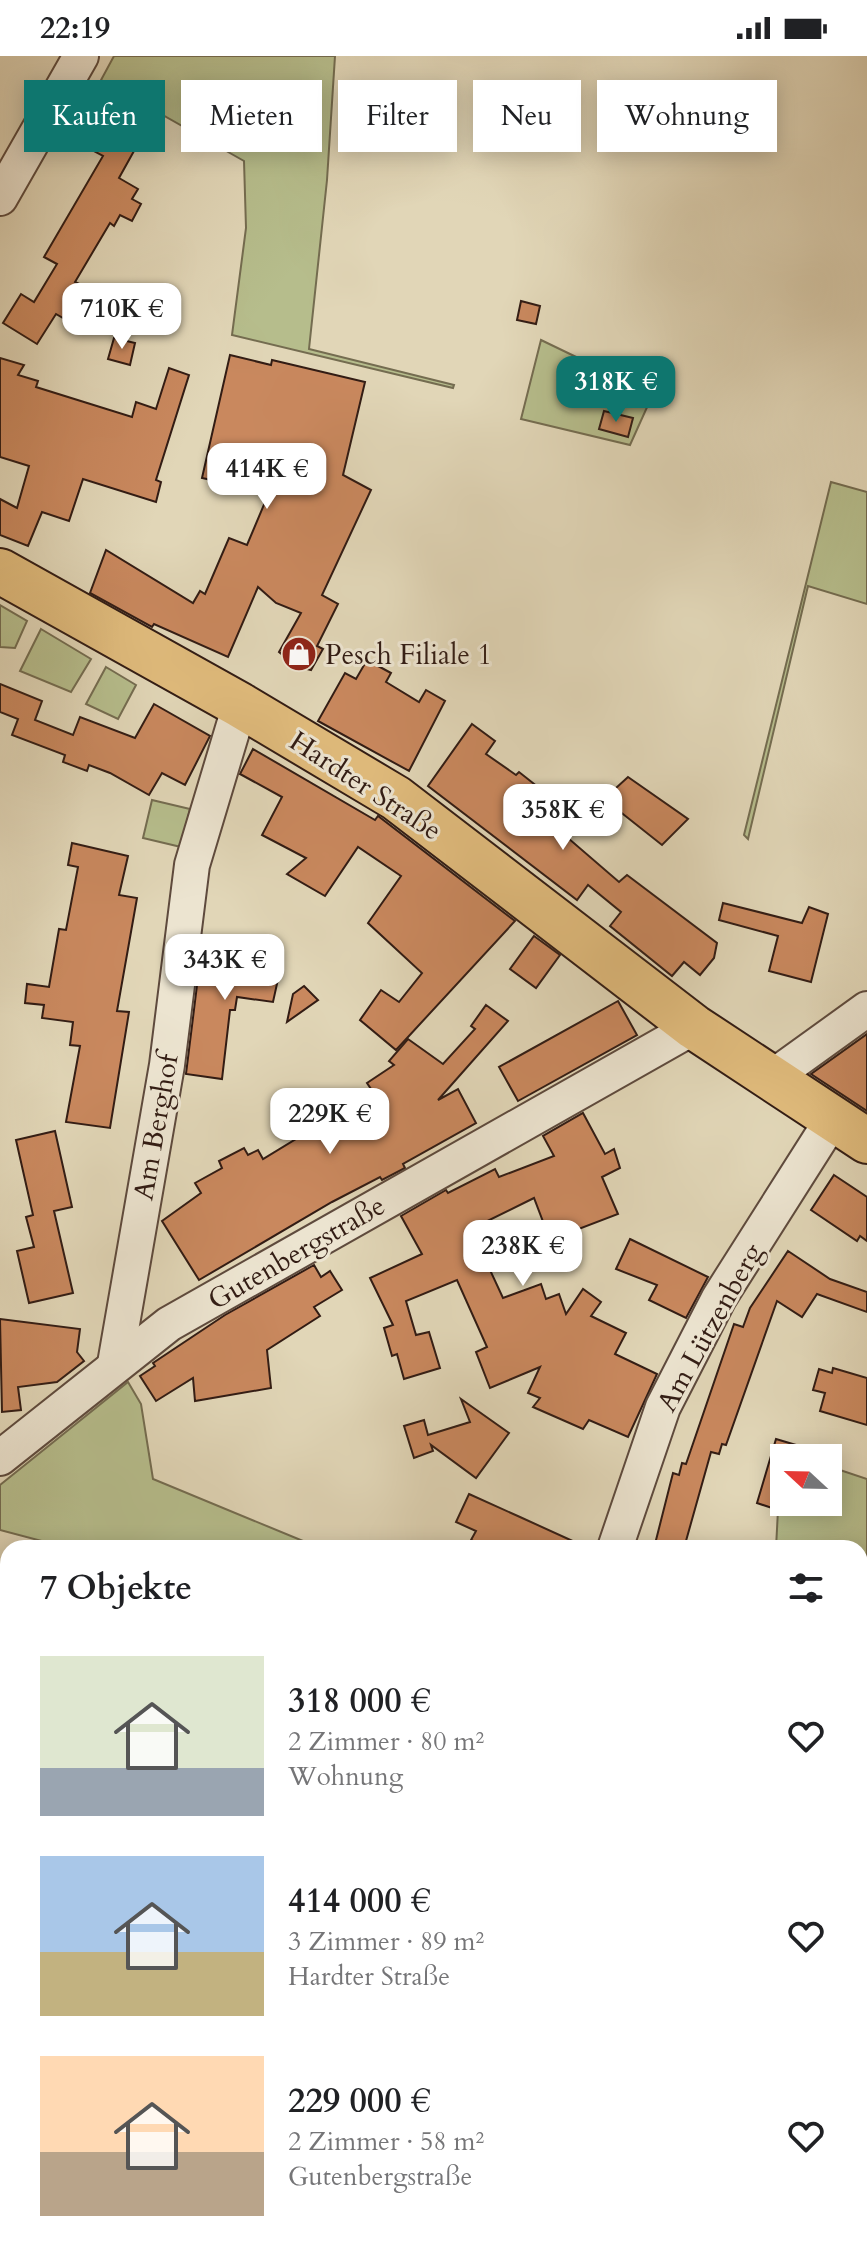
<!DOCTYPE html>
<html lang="de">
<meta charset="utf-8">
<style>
:root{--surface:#fff;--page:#f6f6f6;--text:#202124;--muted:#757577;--accent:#0f766e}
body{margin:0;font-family:Cardo,serif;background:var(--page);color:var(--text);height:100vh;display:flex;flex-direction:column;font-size:30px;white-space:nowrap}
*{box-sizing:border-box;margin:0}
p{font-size:26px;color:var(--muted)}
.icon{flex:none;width:44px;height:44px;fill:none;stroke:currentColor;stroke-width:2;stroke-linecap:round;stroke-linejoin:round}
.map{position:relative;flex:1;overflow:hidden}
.side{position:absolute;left:0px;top:1484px;width:868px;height:714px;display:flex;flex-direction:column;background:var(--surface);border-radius:24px 24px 0 0;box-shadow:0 4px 20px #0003}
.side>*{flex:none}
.hud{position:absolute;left:24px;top:24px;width:820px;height:72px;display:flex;gap:16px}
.needle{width:52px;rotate:292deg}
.buttons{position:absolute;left:770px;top:1388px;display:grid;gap:16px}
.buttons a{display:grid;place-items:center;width:72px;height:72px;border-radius:0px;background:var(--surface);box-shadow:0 4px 20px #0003;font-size:40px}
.price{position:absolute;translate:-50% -68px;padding:0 18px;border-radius:16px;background:#fff;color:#222;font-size:26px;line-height:52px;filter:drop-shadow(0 2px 4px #0008)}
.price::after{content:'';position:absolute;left:50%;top:48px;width:24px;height:18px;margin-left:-12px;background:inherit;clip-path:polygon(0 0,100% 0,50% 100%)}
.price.active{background:var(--accent);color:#fff}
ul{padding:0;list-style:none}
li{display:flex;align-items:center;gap:24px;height:200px;padding:0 40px}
li span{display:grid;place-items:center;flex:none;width:224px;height:160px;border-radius:0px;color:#555}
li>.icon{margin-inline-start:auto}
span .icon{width:96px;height:96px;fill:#fffc;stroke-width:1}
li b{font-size:34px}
h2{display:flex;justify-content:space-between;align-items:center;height:96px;padding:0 40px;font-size:34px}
.chip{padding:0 28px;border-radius:0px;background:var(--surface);box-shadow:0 4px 20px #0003;font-size:28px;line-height:72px}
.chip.active{background:var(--accent);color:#fff}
.status{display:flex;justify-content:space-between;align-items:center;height:56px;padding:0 40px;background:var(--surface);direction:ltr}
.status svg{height:22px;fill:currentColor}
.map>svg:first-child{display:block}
</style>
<div class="status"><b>22:19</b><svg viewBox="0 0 49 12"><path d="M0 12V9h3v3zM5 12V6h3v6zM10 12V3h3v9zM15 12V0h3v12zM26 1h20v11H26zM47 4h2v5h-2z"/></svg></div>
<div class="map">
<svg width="867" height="2197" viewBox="0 0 867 2197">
<rect width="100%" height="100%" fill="#e1d6b7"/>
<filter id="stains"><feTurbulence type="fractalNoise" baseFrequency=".0025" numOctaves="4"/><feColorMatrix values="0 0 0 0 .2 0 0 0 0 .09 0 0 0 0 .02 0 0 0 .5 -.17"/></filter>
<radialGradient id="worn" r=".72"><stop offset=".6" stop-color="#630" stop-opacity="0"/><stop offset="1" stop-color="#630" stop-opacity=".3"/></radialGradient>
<g fill="#b6bd8c" stroke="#746c50" stroke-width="2">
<path d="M 114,0 L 335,0 L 327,124 L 309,293 L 454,329 L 453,332 L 232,279 L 246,172 L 244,105 L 101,24 Z"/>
<path d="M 541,284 L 653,338 L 630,389 L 521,363 Z"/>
<path d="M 831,426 L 867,436 L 867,548 L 808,530 L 748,783 L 744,779 Z"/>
<path d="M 0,549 L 27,565 L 15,592 L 0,591 Z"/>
<path d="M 41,573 L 91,603 L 71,636 L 20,615 Z"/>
<path d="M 106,611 L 136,629 L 118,663 L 86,648 Z"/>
<path d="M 152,744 L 190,753 L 181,791 L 143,782 Z"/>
<path d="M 128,1326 L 141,1348 L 153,1423 L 320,1492 L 68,1492 L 0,1474 L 0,1429 Z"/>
<path d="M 828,1410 L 867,1423 L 867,2197 L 725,2197 L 726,2190 L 860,2190 L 860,1492 L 776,1492 L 778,1454 L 784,1434 L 784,1446 L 828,1446 Z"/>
</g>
<g fill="#c9885e" stroke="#321c14" stroke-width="2">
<path d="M 119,51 L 149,68 L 119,122 L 138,133 L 132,143 L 141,148 L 132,165 L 120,159 L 114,170 L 110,167 L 75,226 L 88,232 L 70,266 L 56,258 L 37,288 L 3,267 L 21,238 L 34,246 L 57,208 L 44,201 L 103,100 L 94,95 Z"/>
<path d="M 521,245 L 540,250 L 536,268 L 517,264 Z"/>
<path d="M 114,282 L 135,287 L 130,309 L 108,303 Z"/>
<path d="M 230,299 L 271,309 L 272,304 L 365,326 L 343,419 L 371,434 L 322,539 L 338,548 L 317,590 L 323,593 L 311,614 L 296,610 L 279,596 L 301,557 L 276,547 L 258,531 L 228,601 L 154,568 L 152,571 L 90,537 L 106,494 L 193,547 L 200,535 L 205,538 L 229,482 L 247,489 L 279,413 L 227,400 L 221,426 L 202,422 Z"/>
<path d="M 0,302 L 24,309 L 18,319 L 38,325 L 36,331 L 132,361 L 136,346 L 156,353 L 169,312 L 189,319 L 156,424 L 161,426 L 156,446 L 83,423 L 69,465 L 42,456 L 28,490 L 0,479 L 0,443 L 17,452 L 29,410 L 0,401 Z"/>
<path d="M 604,355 L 633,362 L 628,381 L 599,373 Z"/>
<path d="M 367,604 L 391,617 L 386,626 L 419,646 L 426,634 L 445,645 L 409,715 L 318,665 L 345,617 L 356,623 Z"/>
<path d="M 0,628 L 42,645 L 35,664 L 73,679 L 80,661 L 135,682 L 154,648 L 210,680 L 185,729 L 162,717 L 149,739 L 110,717 L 89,709 L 87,715 L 63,706 L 65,699 L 12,679 L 18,663 L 0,656 Z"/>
<path d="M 472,668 L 495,685 L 486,698 L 516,719 L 519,716 L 567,754 L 554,770 L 619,826 L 627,819 L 717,887 L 714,902 L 700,919 L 684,906 L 672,920 L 610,870 L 621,856 L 588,829 L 577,844 L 428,730 Z"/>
<path d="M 253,693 L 375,764 L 378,760 L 515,865 L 396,994 L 360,964 L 381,934 L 399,946 L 422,917 L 368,867 L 401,820 L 358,791 L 325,840 L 287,818 L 306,802 L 262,779 L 282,741 L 240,718 Z"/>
<path d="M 628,721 L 688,763 L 662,789 L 604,743 Z"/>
<path d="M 72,787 L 128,800 L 119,839 L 137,842 L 117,955 L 129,956 L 110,1072 L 66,1066 L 80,990 L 70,989 L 73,966 L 42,962 L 44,949 L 25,947 L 27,928 L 49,931 L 59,873 L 66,874 L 78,811 L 68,809 Z"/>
<path d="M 723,847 L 802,867 L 809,851 L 828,858 L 811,926 L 769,915 L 778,880 L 719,864 Z"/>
<path d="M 534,880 L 560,899 L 536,932 L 510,913 Z"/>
<path d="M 202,889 L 282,905 L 273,946 L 237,941 L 235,954 L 230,954 L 222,1023 L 186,1018 Z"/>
<path d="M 304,930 L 318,944 L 287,966 L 293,938 Z"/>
<path d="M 618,945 L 637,979 L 518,1045 L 499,1011 Z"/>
<path d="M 486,949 L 508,965 L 438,1044 L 458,1033 L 476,1067 L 403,1108 L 405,1112 L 382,1124 L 380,1121 L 332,1146 L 199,1224 L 162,1165 L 201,1137 L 195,1127 L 222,1112 L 219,1105 L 244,1092 L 248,1099 L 258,1094 L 263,1103 L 373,1036 L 367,1027 L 394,1009 L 389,1005 L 408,983 L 443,1008 L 475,973 L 471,970 Z"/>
<path d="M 867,978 L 867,1055 L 811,1018 Z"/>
<path d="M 583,1057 L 605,1098 L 614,1093 L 620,1112 L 602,1121 L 618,1158 L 550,1184 L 534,1142 L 471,1173 L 503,1242 L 541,1228 L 546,1243 L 559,1238 L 566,1258 L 583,1233 L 601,1246 L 591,1260 L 626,1277 L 615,1298 L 657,1318 L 628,1381 L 589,1364 L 583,1373 L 533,1351 L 540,1342 L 528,1337 L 540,1311 L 490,1332 L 476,1296 L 487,1291 L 457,1224 L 406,1245 L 416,1279 L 429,1276 L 440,1312 L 404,1323 L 397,1298 L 392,1300 L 384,1272 L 393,1269 L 370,1222 L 422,1198 L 401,1160 L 446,1134 L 448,1137 L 495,1113 L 499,1121 L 554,1100 L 543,1080 Z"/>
<path d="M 55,1075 L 72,1151 L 54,1155 L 73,1237 L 29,1247 L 17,1195 L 34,1191 L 26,1161 L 33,1159 L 16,1084 Z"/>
<path d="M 834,1119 L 867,1141 L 867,1185 L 860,1180 L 857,1185 L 811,1154 Z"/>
<path d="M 630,1183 L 708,1221 L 686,1262 L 649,1244 L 657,1229 L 616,1213 Z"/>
<path d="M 788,1195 L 830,1223 L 867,1236 L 867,1256 L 817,1238 L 802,1261 L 777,1245 L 726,1389 L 722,1388 L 719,1398 L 711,1396 L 684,1492 L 654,1492 L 673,1417 L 679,1419 L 682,1407 L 686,1408 L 734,1268 L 743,1271 L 750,1252 Z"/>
<path d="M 314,1209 L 321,1221 L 330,1215 L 342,1234 L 314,1251 L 320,1260 L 267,1294 L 271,1332 L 195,1345 L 193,1322 L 156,1345 L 140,1320 L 155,1310 L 153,1307 L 225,1259 Z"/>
<path d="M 0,1263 L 80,1273 L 77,1296 L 84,1305 L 57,1326 L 18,1331 L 21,1354 L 2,1356 Z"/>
<path d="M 833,1312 L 867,1322 L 867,1369 L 820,1355 L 825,1337 L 813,1334 L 819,1313 L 832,1317 Z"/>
<path d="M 461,1343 L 509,1377 L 476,1422 L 431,1389 L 433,1395 L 414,1402 L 404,1370 L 424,1364 L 428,1379 L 470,1366 Z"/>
<path d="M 776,1383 L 796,1389 L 792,1402 L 784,1402 L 784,1432 L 778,1454 L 757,1447 Z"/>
<path d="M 469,1438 L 520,1461 L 588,1492 L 488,1492 L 471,1484 L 476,1475 L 456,1466 Z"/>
</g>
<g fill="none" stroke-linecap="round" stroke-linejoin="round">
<defs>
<g id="minor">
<path d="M 0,142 L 81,0"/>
<path d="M 770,1023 L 867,953"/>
<path d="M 115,1308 L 167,1009 L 192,809 L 240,649"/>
<path d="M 0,1402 L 169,1268 L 694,971"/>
<path d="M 615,1492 L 663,1351 L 719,1242 L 832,1064"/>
<path d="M 0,1999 L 8,1996"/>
<path d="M 553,2190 L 553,2197"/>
</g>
<path id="major" d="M 0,515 L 240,649 L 396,742 L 694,971 L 867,1085"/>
</defs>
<use href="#minor" stroke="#5e4a3d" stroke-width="38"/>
<use href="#major" stroke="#321c14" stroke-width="48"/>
<use href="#minor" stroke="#ece4d0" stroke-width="34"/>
<use href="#major" stroke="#e0bb7c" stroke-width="44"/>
</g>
<defs>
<symbol id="shop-disc" viewBox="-11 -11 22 22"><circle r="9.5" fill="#8f2418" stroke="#ece4d0"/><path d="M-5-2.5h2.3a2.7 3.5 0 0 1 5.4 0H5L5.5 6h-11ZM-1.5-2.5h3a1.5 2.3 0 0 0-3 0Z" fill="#fff"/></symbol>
</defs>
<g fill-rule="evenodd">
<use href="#shop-disc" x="279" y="578" width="40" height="40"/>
</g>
<g text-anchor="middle" stroke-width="6" stroke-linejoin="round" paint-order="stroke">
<g font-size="28" fill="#321c14" stroke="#ece4d0" text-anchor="start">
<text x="325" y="608">Pesch Filiale 1</text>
</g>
<g font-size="28" fill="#321c14" stroke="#ece4d0">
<text transform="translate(366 729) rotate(33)" y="10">Hardter Straße</text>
<text transform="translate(155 1071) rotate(-80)" y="10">Am Berghof</text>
<text transform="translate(296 1196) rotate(-30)" y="10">Gutenbergstraße</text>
<text transform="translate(709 1271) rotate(-61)" y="10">Am Lützenberg</text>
</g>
</g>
<rect width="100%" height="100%" filter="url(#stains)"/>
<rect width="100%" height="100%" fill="url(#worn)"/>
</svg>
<div class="buttons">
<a><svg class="needle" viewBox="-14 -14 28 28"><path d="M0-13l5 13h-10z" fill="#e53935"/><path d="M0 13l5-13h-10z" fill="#757577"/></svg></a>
</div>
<b class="price" style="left:122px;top:295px">710K €</b>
<b class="price active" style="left:616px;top:368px">318K €</b>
<b class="price" style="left:267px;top:455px">414K €</b>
<b class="price" style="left:563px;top:796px">358K €</b>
<b class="price" style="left:225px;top:946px">343K €</b>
<b class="price" style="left:330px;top:1100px">229K €</b>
<b class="price" style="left:523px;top:1232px">238K €</b>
<div class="hud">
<a class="chip active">Kaufen</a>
<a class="chip">Mieten</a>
<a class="chip">Filter</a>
<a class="chip">Neu</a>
<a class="chip">Wohnung</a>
</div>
<section class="side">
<h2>7 Objekte<svg class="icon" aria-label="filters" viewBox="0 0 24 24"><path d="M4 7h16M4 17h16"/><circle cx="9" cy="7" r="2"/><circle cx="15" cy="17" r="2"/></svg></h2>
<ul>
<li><span style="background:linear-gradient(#dfe7d0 70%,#9aa5b1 0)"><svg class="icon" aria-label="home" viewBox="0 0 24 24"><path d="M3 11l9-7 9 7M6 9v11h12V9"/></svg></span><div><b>318 000 €</b><p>2 Zimmer · 80 m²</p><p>Wohnung</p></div><svg class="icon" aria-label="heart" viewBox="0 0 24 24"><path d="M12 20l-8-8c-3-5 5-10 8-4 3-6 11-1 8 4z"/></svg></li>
<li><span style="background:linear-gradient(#a9c7e8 60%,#c2b280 0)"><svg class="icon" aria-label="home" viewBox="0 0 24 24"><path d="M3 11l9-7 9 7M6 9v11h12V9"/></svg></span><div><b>414 000 €</b><p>3 Zimmer · 89 m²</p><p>Hardter Straße</p></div><svg class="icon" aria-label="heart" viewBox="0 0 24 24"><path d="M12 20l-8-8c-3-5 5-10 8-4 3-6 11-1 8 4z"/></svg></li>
<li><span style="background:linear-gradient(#ffd9b3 60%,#b9a48a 0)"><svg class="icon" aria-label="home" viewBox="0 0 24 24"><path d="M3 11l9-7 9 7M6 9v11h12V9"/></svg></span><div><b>229 000 €</b><p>2 Zimmer · 58 m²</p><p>Gutenbergstraße</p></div><svg class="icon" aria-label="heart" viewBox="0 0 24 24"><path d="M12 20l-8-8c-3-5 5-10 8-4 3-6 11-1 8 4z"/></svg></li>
</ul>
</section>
</div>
